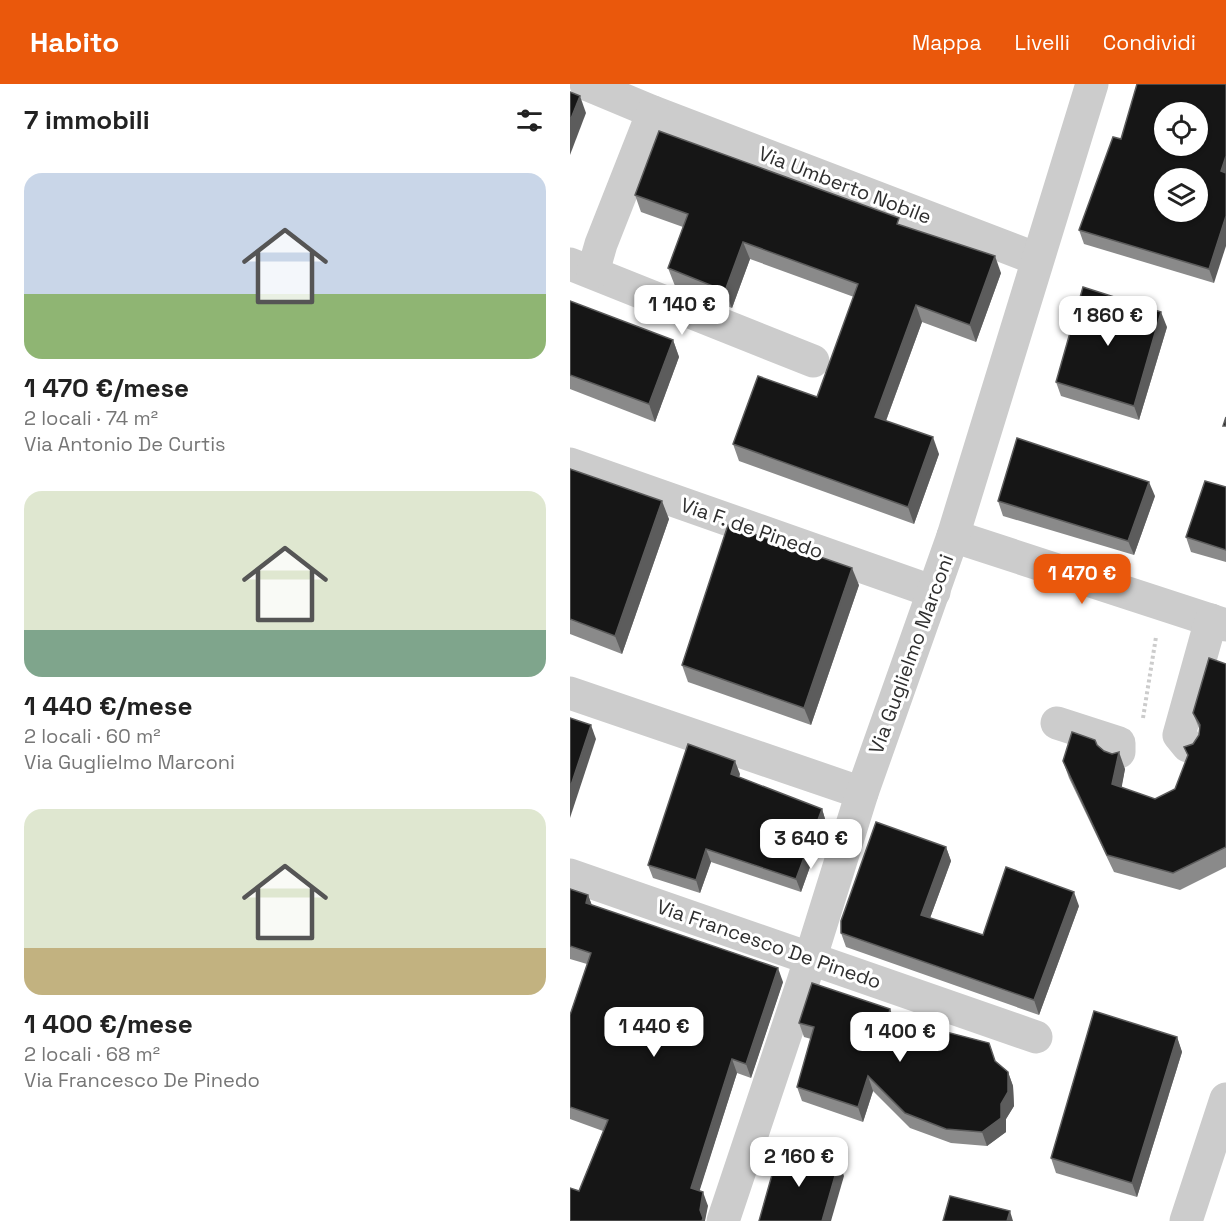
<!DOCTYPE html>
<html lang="it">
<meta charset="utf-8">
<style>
:root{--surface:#fff;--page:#f6f6f6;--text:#222;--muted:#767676;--accent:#ea580c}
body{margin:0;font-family:"Space Grotesk",sans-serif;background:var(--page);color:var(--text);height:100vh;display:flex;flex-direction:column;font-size:22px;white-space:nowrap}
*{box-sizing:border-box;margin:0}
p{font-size:20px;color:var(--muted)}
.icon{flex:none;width:33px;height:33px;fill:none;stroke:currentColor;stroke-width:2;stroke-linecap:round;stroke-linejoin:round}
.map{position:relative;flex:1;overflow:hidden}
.side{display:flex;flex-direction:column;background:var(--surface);width:570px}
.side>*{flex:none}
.buttons{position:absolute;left:584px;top:18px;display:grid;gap:12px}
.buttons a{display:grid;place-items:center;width:54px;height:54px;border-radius:50%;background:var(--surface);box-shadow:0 2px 4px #0004;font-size:30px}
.price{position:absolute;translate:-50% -51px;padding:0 14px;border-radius:12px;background:#fff;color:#222;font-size:20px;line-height:39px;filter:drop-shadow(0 2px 3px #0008)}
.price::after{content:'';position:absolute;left:50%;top:36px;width:18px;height:14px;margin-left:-9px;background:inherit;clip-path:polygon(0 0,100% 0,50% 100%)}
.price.active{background:var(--accent);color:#fff}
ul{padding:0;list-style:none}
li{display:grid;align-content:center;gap:12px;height:318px;padding:0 24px}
li span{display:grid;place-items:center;height:186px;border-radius:18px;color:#555}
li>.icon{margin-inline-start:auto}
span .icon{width:108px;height:108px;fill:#fffc;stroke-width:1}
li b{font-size:26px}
h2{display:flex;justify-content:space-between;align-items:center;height:72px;padding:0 24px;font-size:26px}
header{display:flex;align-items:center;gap:36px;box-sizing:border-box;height:84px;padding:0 30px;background:var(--accent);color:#fff}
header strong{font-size:28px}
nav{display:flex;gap:33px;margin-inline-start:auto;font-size:21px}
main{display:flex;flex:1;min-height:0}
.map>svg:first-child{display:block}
</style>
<header>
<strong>Habito</strong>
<nav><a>Mappa</a><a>Livelli</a><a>Condividi</a></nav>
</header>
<main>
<section class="side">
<h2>7 immobili<svg class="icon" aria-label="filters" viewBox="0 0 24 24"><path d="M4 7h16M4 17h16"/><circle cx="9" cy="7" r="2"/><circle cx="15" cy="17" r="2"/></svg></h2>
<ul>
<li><span style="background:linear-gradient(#c9d6e8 65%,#8fb573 0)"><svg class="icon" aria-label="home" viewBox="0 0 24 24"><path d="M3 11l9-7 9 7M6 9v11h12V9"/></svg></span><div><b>1 470 €/mese</b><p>2 locali · 74 m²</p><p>Via Antonio De Curtis</p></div></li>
<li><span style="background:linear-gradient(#dfe7d0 75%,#7fa58c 0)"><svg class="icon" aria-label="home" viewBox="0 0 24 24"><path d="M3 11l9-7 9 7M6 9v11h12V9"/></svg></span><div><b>1 440 €/mese</b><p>2 locali · 60 m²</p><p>Via Guglielmo Marconi</p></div></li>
<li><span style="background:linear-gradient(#dfe7d0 75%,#c2b280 0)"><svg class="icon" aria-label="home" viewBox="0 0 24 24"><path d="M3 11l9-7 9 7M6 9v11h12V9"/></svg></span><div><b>1 400 €/mese</b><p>2 locali · 68 m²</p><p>Via Francesco De Pinedo</p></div></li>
</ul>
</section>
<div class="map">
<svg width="656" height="1137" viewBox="0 0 656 1137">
<rect width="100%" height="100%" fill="#fff"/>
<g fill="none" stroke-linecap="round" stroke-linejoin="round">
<path stroke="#ccc" stroke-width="4" stroke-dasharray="3 3" stroke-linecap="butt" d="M 573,634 L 586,553"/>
<g stroke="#ccc" stroke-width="33">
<path d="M 16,0 L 83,28 L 467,175"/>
<path d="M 0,180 L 243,277"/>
<path d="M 23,188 L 31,160 L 83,28"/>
<path d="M 0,380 L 364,508"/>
<path d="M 383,452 L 656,541"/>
<path d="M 0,609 L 292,709"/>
<path d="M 487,639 L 549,659 L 549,668"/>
<path d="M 618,662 L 609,651 L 641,536"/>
<path d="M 0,791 L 466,953"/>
<path d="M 153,1137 L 233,898 L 292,709 L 383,452 L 522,0"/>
<path d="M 616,1137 L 656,1015"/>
</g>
</g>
<g fill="#8a8a8a">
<path d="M 656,0 L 644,199 L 514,160 L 509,146 L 551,55 Z"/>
<path d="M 65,111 L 332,141 L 431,189 L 406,258 L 352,238 L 316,337 L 369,370 L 344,440 L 169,377 L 163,360 L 247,313 L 284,213 L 180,175 L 162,224 L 105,202 L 98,184 L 113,143 L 71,128 Z"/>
<path d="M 0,217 L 103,256 L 109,273 L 85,338 L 0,305 Z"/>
<path d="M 597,243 L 569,336 L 491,312 L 486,298 Z"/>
<path d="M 0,385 L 99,435 L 52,570 L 0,550 Z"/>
<path d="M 656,403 L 656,478 L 621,468 L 616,453 Z"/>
<path d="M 585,412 L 564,471 L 433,432 L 428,417 Z"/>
<path d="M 289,501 L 241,641 L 118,598 L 112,581 Z"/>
<path d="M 656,580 L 656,783 L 610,806 L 544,788 L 499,694 L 493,677 L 527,661 L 555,685 L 551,704 L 585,715 L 605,705 L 618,673 L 614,663 L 623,660 L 629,651 L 630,647 L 623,629 Z"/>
<path d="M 170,690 L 169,693 L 252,725 L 256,738 L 231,808 L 141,778 L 130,809 L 83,794 L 78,781 Z"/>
<path d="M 376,763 L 381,777 L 360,834 L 413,851 L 509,822 L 469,931 L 276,863 L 271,849 Z"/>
<path d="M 0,805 L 18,811 L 22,822 L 213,898 L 181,994 L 167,989 L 129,1107 L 138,1122 L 9,1107 L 33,1047 L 0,1035 L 0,931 L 17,880 L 0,875 Z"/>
<path d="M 324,935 L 425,977 L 438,988 L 443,1002 L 444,1022 L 436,1035 L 436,1048 L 417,1062 L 381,1059 L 340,1044 L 303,1007 L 293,1038 L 232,1017 L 227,1003 L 241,955 L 234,953 L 229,939 Z"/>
<path d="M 607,953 L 612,968 L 567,1113 L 486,1089 L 481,1074 Z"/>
</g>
<g fill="#5c5c5c">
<path d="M 10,12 L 16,29 L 0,71 L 0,37 Z"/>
<path d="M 656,72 L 656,100 L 651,87 Z"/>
<path d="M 656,132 L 656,162 L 644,199 L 639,185 Z"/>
<path d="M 173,158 L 180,175 L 162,224 L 155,207 Z"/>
<path d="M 425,172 L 431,189 L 406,258 L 400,241 Z"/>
<path d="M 346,221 L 352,238 L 311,350 L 305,333 Z"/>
<path d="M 591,228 L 597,243 L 569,336 L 564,322 Z"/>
<path d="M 103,256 L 109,273 L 85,338 L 79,320 Z"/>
<path d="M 363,353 L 369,370 L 344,440 L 338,423 Z"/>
<path d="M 579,398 L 585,412 L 564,471 L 558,457 Z"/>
<path d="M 92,417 L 99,435 L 52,570 L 45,552 Z"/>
<path d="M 282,484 L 289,501 L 241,641 L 234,624 Z"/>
<path d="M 21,641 L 26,655 L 0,734 L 0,704 Z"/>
<path d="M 549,668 L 555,685 L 549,718 L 542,700 Z"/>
<path d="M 165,677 L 170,690 L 166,703 L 161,690 Z"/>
<path d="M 252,725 L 256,738 L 231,808 L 226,795 Z"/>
<path d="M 376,763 L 381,777 L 356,845 L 351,831 Z"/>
<path d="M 136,765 L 141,778 L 130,809 L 126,796 Z"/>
<path d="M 504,808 L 509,822 L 469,931 L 464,916 Z"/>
<path d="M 18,811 L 23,824 L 16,819 Z"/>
<path d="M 208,884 L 213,898 L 181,994 L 176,980 Z"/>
<path d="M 320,925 L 326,939 L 318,933 Z"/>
<path d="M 607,953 L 612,968 L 567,1113 L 562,1099 Z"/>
<path d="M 162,975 L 167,989 L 126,1118 L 121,1104 Z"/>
<path d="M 438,988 L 443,1002 L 444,1022 L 436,1035 L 436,1048 L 417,1062 L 412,1048 L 431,1020 Z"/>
<path d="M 298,992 L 303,1007 L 293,1038 L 288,1023 Z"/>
<path d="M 269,1078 L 274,1092 L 261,1137 L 252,1137 Z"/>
<path d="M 133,1108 L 138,1122 L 135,1137 L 132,1137 L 130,1126 Z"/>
<path d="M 440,1127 L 443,1137 L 437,1137 Z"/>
</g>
<g fill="#161616" stroke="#5c5c5c" stroke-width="1.5" fill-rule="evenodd">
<path d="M 567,0 L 656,0 L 656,72 L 651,87 L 656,89 L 656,132 L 639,185 L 509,146 L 543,53 L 551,55 ZM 594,28 L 627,28 L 627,62 L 594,62 ZM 594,94 L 627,94 L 627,128 L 594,128 Z"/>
<path d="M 0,8 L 10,12 L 0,37 Z"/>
<path d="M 89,47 L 329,134 L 327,140 L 425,172 L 400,241 L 346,221 L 305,333 L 363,353 L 338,423 L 163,360 L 188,292 L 247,313 L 288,200 L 173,158 L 155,207 L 98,184 L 118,130 L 65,111 Z"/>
<path d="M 513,203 L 591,228 L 564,322 L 486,298 Z"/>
<path d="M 0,217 L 103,256 L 79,320 L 0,291 Z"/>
<path d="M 656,333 L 656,342 L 653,342 Z"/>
<path d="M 447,354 L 579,398 L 558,457 L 428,417 Z"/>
<path d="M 0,385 L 92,417 L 45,552 L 0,535 Z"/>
<path d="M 635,397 L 656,403 L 656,466 L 616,453 Z"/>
<path d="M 158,441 L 282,484 L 234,624 L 112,581 Z"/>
<path d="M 639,574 L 656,580 L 656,763 L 603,789 L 537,771 L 493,677 L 502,648 L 525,656 L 527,661 L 534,667 L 542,670 L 549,668 L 542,700 L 585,715 L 605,705 L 618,671 L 614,663 L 623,660 L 629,651 L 630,641 L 623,629 Z"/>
<path d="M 0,634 L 21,641 L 0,704 Z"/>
<path d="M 118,660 L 165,677 L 161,690 L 252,725 L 226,795 L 136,765 L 126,796 L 78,781 Z"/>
<path d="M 306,738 L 376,763 L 351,831 L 413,851 L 436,783 L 504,808 L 464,916 L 271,849 L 271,837 Z"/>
<path d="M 0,805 L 18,811 L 16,819 L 208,884 L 176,980 L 162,975 L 121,1104 L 133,1108 L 130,1126 L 133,1134 L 132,1137 L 0,1137 L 0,1104 L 9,1107 L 38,1036 L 0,1023 L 0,931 L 21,869 L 0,862 Z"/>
<path d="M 242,899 L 320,925 L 318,933 L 419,959 L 425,977 L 438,988 L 438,1008 L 431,1020 L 431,1034 L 412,1048 L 376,1045 L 335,1029 L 298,992 L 288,1023 L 227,1003 L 244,943 L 229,939 Z"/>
<path d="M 524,927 L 607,953 L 562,1099 L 481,1074 Z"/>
<path d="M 209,1066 L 269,1078 L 252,1137 L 189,1137 Z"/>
<path d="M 380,1112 L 440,1127 L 437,1137 L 373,1137 Z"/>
</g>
<g text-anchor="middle" stroke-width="6" stroke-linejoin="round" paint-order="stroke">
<g font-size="20" fill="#2f2f2f" stroke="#fff">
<text transform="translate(275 101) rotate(21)" y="7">Via Umberto Nobile</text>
<text transform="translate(182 444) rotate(19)" y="7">Via F. de Pinedo</text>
<text transform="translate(341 570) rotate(-70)" y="7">Via Guglielmo Marconi</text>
<text transform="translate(199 860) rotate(19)" y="7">Via Francesco De Pinedo</text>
</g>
</g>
</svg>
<div class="buttons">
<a><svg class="icon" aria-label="locate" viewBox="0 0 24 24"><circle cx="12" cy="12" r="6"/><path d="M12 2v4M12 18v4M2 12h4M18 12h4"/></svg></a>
<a><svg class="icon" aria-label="layers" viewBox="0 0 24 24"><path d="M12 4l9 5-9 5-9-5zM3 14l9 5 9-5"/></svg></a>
</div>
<b class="price" style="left:112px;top:252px">1 140 €</b>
<b class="price" style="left:538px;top:263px">1 860 €</b>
<b class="price active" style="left:512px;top:521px">1 470 €</b>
<b class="price" style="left:241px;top:786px">3 640 €</b>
<b class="price" style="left:84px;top:974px">1 440 €</b>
<b class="price" style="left:330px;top:979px">1 400 €</b>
<b class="price" style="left:229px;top:1104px">2 160 €</b>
</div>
</main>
